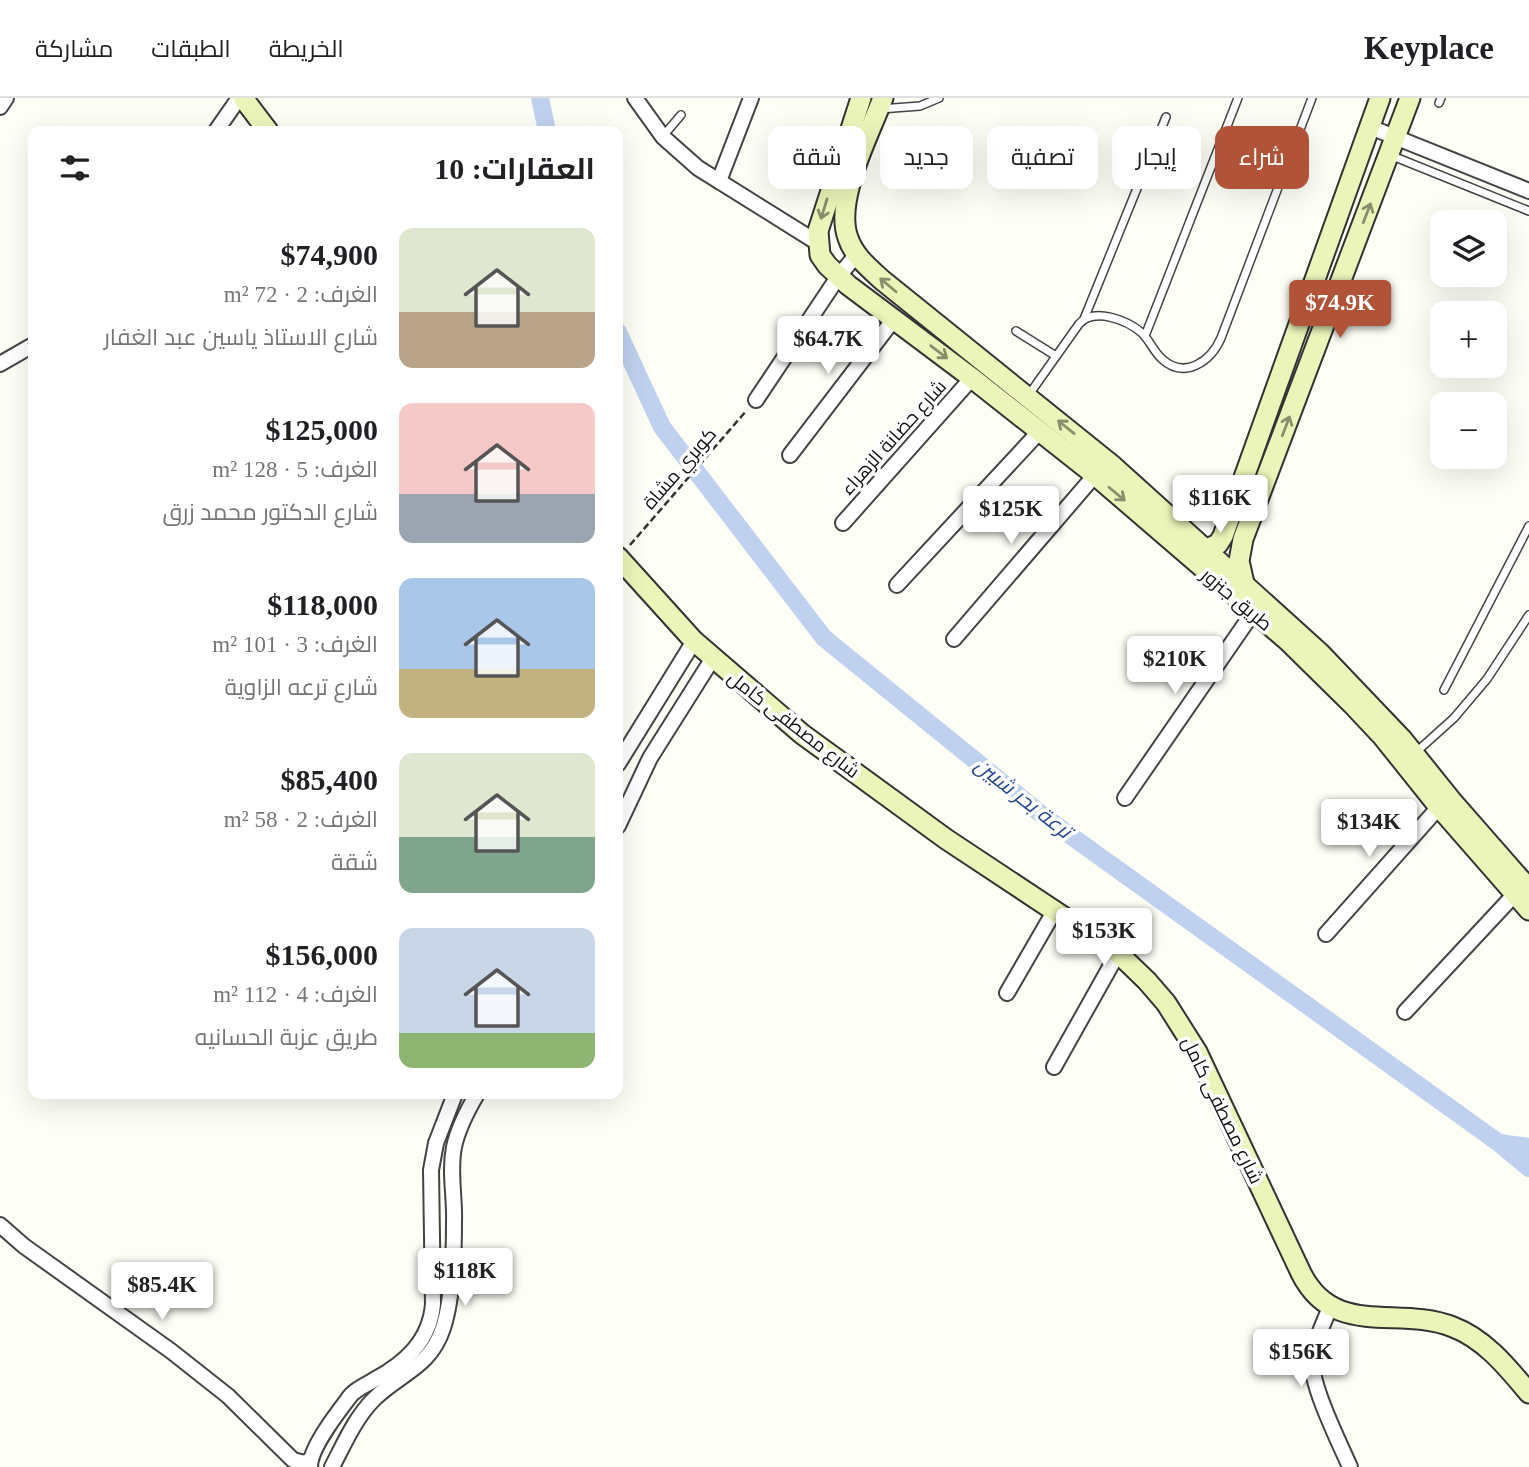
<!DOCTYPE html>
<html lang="ar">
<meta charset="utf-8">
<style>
:root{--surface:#fff;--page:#f6f6f6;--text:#202124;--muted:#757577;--line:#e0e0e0;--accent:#b05339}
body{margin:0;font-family:"Times New Roman",Cairo,serif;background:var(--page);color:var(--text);direction:rtl;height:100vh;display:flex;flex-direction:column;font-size:26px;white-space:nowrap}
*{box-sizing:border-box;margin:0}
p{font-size:23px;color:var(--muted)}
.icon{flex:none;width:38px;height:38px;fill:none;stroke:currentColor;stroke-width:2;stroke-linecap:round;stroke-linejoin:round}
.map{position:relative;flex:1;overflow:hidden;direction:ltr}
.side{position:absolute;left:28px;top:28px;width:595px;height:973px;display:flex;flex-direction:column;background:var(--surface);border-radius:14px;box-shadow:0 7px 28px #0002;direction:rtl}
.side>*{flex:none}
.guide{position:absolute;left:644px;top:28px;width:665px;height:63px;direction:rtl;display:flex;gap:14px}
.buttons{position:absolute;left:1430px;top:112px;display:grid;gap:14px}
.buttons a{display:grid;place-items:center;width:77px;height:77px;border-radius:14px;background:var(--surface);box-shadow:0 7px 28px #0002;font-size:35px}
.price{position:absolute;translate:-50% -60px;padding:0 16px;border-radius:7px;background:#fff;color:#222;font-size:23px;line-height:46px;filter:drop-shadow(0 2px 4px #0008)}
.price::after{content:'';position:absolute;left:50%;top:42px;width:21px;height:16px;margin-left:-10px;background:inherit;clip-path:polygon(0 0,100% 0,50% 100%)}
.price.active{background:var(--accent);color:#fff}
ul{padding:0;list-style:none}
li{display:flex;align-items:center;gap:21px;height:175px;padding:0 28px}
li span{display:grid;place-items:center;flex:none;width:196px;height:140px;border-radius:14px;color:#555}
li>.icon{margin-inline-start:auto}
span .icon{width:84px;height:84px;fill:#fffc;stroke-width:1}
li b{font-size:30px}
h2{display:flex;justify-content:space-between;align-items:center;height:84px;padding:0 28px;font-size:30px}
.pill{padding:0 24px;border-radius:14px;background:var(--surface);box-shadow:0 7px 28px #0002;font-size:24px;line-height:63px}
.pill.active{background:var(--accent);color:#fff}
header{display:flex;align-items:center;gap:42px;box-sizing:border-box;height:98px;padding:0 35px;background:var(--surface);border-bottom:2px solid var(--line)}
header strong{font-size:33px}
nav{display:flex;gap:38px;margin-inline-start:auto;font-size:24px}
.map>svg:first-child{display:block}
</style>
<header>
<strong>Keyplace</strong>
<nav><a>الخريطة</a><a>الطبقات</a><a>مشاركة</a></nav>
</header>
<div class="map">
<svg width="1529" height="1369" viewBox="0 0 1529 1369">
<rect width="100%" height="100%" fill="#fdfef6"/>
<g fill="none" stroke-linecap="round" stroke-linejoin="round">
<g stroke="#c0d1ef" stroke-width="18">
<path d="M 540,0 L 547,33"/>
<path d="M 618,234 L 662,329 L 824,540 L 1046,720 L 1499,1045 L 1529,1070"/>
<path d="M 1499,1045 L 1529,1049"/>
</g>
<defs>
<g id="lane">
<path d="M 1439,5 L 1441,0"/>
<path d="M 880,11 L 920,8 L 939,0"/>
<path d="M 663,38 L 681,17"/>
<path d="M 1390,57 L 1529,113"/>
<path d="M 1084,221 L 1166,19"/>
<path d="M 1016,233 L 1056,258"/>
<path d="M 1145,238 L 1238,0"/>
<path d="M 1028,298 L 1079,226 C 1094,209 1127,222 1142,235 C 1150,243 1154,254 1162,261 C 1185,282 1211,263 1221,240 L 1312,0"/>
<path d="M 1444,592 L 1529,428"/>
<path d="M 1414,656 L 1454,620 L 1487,581 L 1529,517"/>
</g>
<g id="street">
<path d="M 635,0 L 663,39 L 698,70 L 818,145"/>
<path d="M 0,9 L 6,0"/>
<path d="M 1370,29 L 1529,93"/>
<path d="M 216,33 L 239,0"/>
<path d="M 719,83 L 751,0"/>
<path d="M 0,266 L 33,247"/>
<path d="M 756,302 L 838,179 L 857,156"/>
<path d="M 790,357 L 894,221"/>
<path d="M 843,425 L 972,280"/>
<path d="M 897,487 L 1040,333"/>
<path d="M 954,541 L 1095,377"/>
<path d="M 618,666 L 694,543"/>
<path d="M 1125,700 L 1252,516"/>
<path d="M 618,728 L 650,660 L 713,560"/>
<path d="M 1326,836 L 1439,709"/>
<path d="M 1007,895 L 1055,812"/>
<path d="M 1405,914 L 1514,797"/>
<path d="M 1054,969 L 1118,855"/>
<path d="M 0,1127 L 24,1148 L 171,1253 L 228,1298 L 293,1362 L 304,1365 L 310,1362"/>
<path d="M 1330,1209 C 1324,1225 1314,1244 1312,1261 C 1310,1286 1339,1344 1350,1369"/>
<path d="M 310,1369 C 310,1349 339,1313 351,1297 C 358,1290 366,1287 374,1282 C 405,1265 430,1243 433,1206 L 431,1072 L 436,1045 L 455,996"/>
<path d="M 332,1369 C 344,1346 355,1320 374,1301 C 400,1275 430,1270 443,1230 C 453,1200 454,1156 454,1124 C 455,1099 449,1074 454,1049 C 458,1030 467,1013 477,996"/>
</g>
<g id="secondary">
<path d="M 243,0 L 268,33"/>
<path d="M 861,0 L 818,133 L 820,157 L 827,167 L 848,187 L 972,280 L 1095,377 L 1288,543 L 1352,606 L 1383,639 L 1439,709 L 1529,812"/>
<path d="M 883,0 C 869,37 834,102 848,140 C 854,158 869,170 882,182 L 1113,368 L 1320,555 L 1402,641 L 1451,702 L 1529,791"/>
<path d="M 1207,451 L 1218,446 L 1223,438 L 1380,0"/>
<path d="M 618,459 L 694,543 L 802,636 L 946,741 L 1118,855 L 1147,883 L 1166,905 L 1197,954 L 1301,1175 C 1334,1241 1398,1207 1453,1229 C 1485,1241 1508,1270 1529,1295"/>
<path d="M 1244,485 L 1239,463 L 1243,441 L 1410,0"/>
</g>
</defs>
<use href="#lane" stroke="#444" stroke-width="10"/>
<use href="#street" stroke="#444" stroke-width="18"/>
<use href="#secondary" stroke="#333" stroke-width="23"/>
<path stroke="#333" stroke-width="2.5" stroke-dasharray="7 3.5" stroke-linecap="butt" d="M 630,447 L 747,312"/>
<use href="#lane" stroke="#fff" stroke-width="7"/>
<use href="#street" stroke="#fff" stroke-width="14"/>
<use href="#secondary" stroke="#ecf5b9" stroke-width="19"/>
</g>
<defs><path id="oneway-shaft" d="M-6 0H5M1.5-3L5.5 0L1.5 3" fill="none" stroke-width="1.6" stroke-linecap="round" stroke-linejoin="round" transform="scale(1.75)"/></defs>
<g stroke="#898e6d">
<use href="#oneway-shaft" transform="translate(824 111) rotate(107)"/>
<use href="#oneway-shaft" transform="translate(1367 115) rotate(-69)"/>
<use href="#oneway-shaft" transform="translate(888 187) rotate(-140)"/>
<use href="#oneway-shaft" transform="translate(939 254) rotate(37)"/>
<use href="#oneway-shaft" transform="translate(1286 328) rotate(-69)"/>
<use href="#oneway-shaft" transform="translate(1066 329) rotate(-141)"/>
<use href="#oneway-shaft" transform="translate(1117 396) rotate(40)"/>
</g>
<g text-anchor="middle" stroke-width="7" stroke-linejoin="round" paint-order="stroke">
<g font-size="19" fill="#111" stroke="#fff">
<text transform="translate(893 339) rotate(-48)" y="7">شارع حضانة الزهراء</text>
<text transform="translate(679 370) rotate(-49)" y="7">كوبري مشاة</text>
<text transform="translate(1237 501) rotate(40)" y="7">طريق جنزور</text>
<text transform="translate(794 626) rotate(38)" y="7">شارع مصطفى كامل</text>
<text transform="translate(1223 1012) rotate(64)" y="7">شارع مصطفى كامل</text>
</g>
<g font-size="21" font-style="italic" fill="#284894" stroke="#fff">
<text transform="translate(1023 700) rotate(38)" y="7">ترعة بحر شبين</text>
</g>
</g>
</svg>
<div class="buttons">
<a><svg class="icon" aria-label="layers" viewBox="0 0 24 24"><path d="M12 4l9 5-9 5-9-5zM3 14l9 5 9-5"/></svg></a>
<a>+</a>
<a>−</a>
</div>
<b class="price active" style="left:1340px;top:242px">$74.9K</b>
<b class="price" style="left:828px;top:278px">$64.7K</b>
<b class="price" style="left:1220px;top:437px">$116K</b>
<b class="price" style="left:1011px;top:448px">$125K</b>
<b class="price" style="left:1175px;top:598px">$210K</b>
<b class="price" style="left:1369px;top:761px">$134K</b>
<b class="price" style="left:1104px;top:870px">$153K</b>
<b class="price" style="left:465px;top:1210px">$118K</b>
<b class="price" style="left:162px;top:1224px">$85.4K</b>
<b class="price" style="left:1301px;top:1291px">$156K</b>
<div class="guide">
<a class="pill active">شراء</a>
<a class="pill">إيجار</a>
<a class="pill">تصفية</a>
<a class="pill">جديد</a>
<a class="pill">شقة</a>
</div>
<section class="side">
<h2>العقارات: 10<svg class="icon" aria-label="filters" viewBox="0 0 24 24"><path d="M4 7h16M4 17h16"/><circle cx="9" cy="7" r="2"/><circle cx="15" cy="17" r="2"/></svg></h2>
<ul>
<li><span style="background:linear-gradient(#dfe7d0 60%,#b9a48a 0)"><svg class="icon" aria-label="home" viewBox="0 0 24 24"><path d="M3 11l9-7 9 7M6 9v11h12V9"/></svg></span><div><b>$74,900</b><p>الغرف: 2 · 72 m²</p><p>شارع الاستاذ ياسين عبد الغفار</p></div></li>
<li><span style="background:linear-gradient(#f6c9c9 65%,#9aa5b1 0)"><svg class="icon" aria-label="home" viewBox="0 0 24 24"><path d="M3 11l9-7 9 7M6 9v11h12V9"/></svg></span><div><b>$125,000</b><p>الغرف: 5 · 128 m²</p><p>شارع الدكتور محمد زرق</p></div></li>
<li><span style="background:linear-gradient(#a9c7e8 65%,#c2b280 0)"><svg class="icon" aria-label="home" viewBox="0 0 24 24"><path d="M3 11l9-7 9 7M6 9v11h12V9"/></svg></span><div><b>$118,000</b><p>الغرف: 3 · 101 m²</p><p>شارع ترعه الزاوية</p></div></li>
<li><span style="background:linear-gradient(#dfe7d0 60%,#7fa58c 0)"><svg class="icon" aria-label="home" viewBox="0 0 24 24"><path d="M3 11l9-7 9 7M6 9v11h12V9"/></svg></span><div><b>$85,400</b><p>الغرف: 2 · 58 m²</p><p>شقة</p></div></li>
<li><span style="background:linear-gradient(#c9d6e8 75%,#8fb573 0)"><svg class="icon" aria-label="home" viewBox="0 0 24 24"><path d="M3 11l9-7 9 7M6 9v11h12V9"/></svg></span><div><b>$156,000</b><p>الغرف: 4 · 112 m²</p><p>طريق عزبة الحسانيه</p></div></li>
</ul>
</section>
</div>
